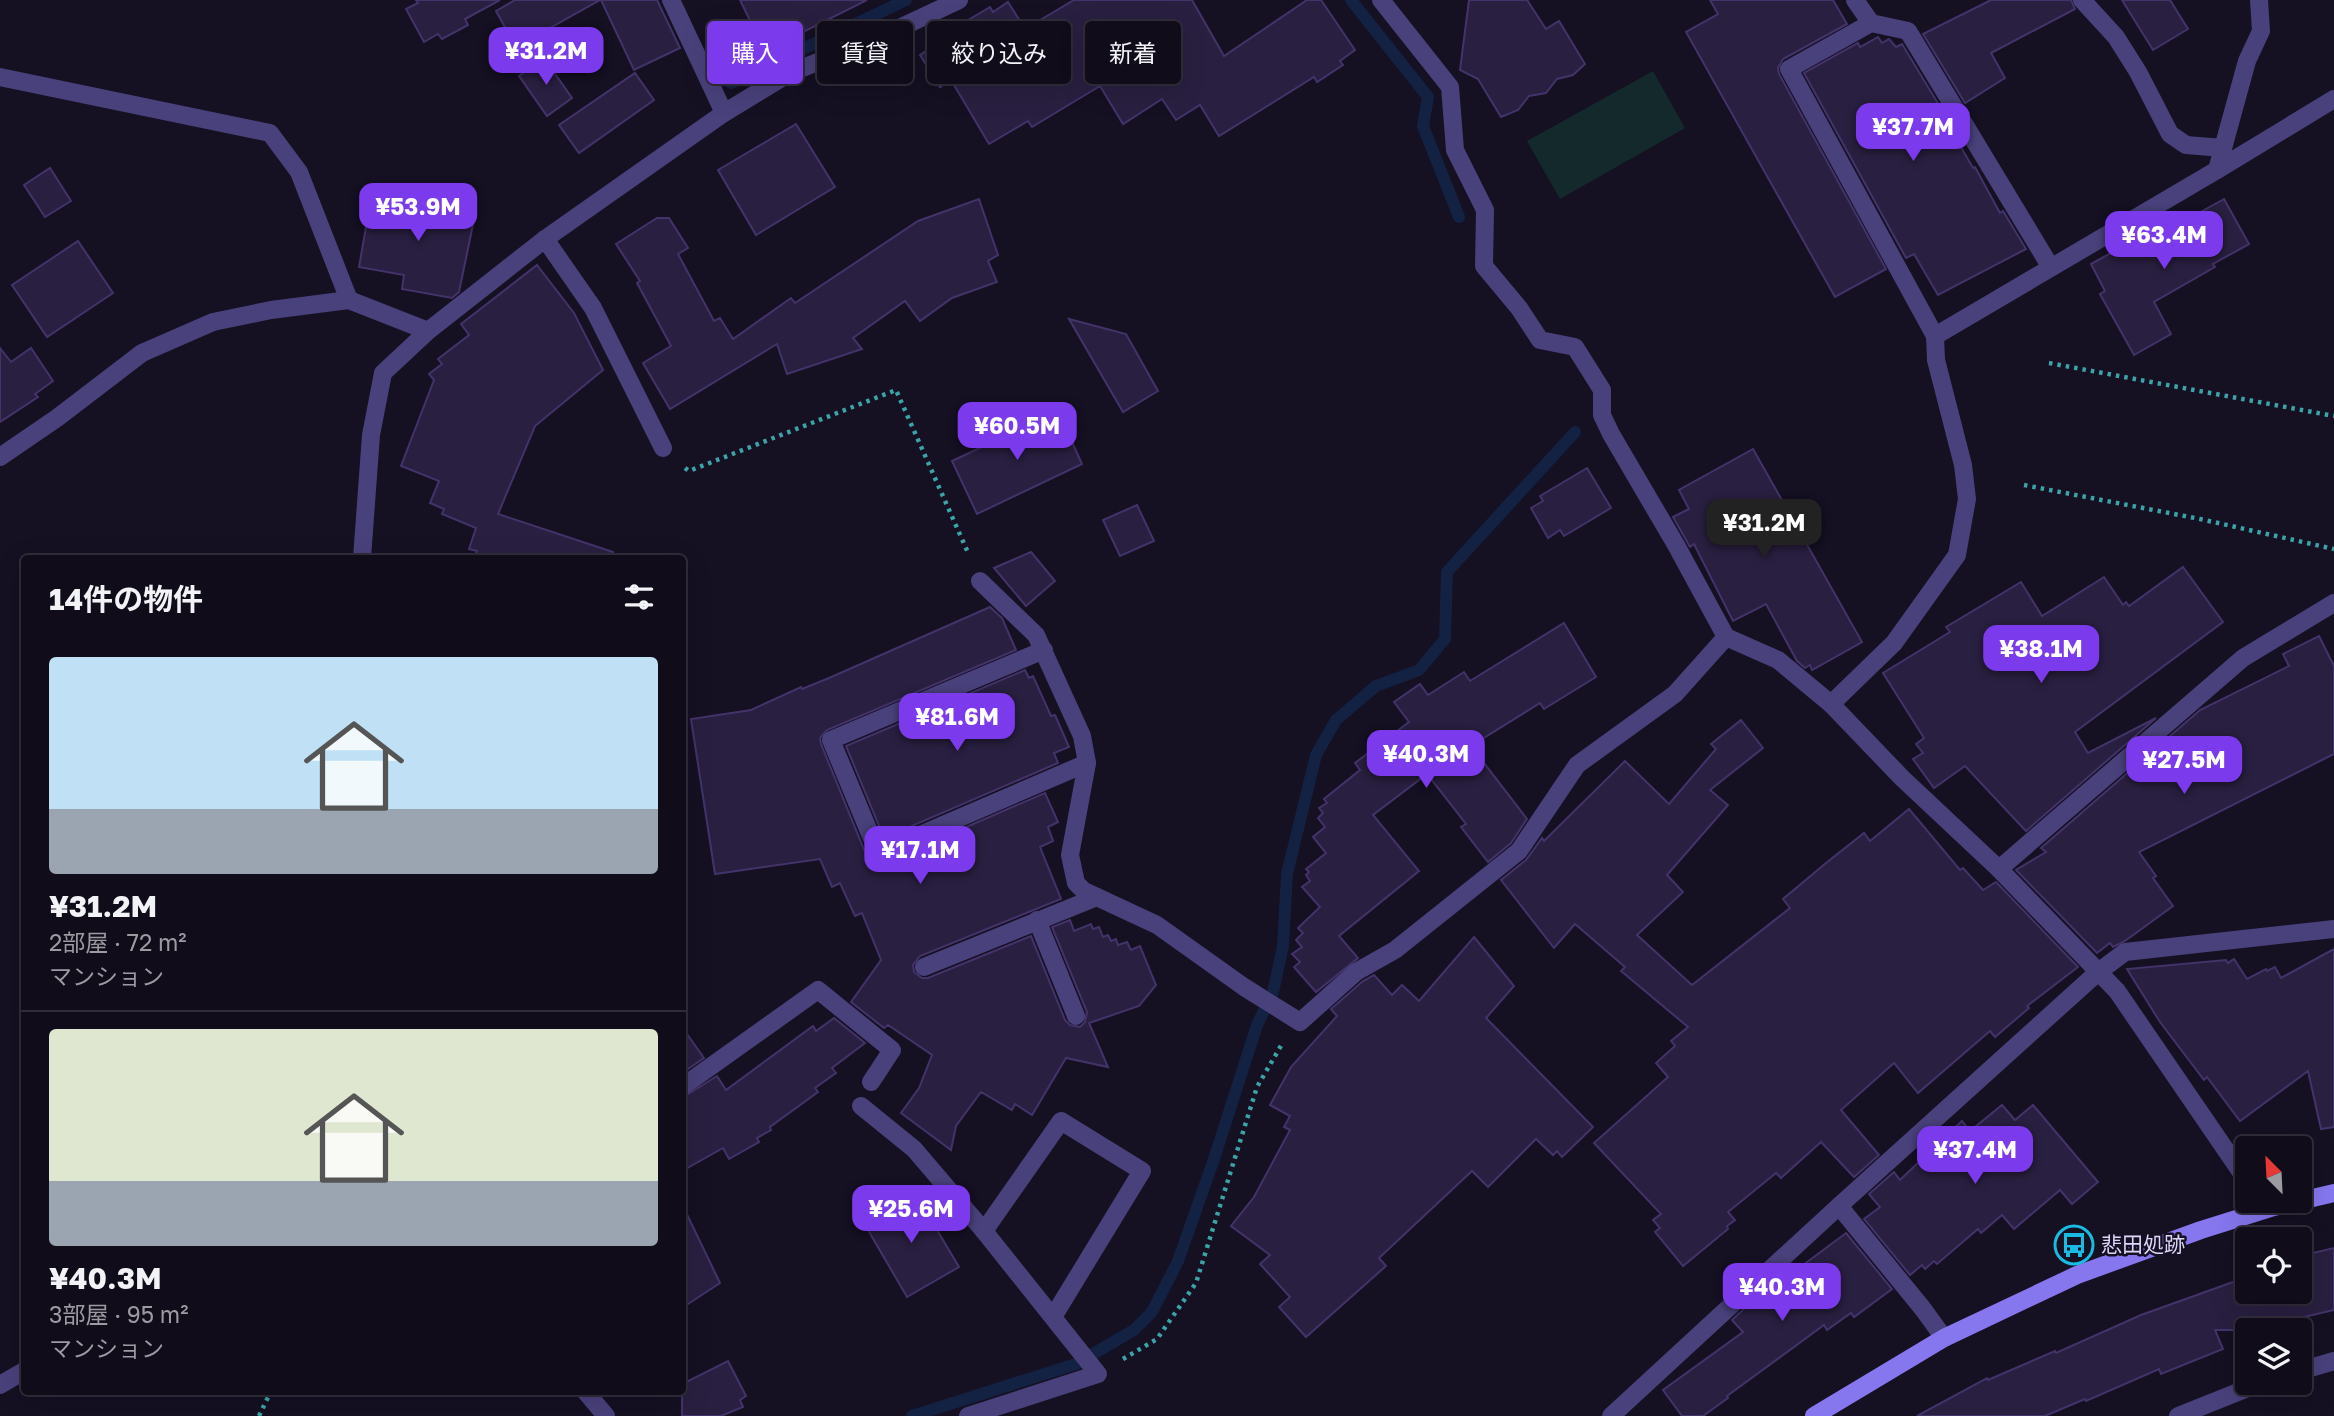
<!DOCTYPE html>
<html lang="ja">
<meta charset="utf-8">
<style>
:root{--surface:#100c1a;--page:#191523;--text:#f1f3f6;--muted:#9c9ba2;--line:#302c39;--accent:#7c3aed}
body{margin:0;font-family:"Golos Text","Noto Sans JP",sans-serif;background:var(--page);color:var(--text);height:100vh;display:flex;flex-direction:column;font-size:26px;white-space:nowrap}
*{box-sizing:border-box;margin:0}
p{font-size:23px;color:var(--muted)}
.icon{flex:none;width:38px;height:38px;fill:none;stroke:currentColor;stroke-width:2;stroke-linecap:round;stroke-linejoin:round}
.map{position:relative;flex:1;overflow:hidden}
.panel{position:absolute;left:21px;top:555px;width:665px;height:840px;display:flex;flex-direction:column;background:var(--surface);border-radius:7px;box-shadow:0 7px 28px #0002,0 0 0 2px var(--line)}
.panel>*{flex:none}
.hud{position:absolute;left:707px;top:21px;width:665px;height:63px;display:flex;gap:14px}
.needle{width:46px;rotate:336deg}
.fabs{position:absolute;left:2235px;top:1136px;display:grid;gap:14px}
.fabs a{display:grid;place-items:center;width:77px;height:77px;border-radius:7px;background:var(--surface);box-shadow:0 7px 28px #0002,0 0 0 2px var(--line);font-size:35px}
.price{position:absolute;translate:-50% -60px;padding:0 16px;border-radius:14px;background:var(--accent);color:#fff;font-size:23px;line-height:46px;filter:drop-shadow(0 2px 4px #0008)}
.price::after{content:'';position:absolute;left:50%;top:42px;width:21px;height:16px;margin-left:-10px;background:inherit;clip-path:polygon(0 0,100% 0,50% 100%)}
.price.active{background:#222;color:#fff}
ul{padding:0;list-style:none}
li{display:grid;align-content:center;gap:14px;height:371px;padding:0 28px}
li+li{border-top:2px solid var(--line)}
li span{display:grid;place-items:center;height:217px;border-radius:7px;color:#555}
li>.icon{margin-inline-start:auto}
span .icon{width:126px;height:126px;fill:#fffc;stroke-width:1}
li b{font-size:30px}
h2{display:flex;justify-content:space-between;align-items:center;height:84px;padding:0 28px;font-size:30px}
.pill{padding:0 24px;border-radius:7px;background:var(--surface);box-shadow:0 7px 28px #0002,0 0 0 2px var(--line);font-size:24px;line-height:63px}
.pill.active{background:var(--accent);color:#fff}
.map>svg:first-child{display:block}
</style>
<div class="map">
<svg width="2334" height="1416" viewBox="0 0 2334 1416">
<rect width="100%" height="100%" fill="#151022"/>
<path fill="#14292b" d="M 1653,71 L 1685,128 L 1560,199 L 1527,141 Z"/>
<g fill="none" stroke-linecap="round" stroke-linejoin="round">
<g stroke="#132143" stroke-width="12">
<path d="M 1351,0 L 1428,97 L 1423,126 L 1459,217"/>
<path d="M 731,83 L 906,0"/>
<path d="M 912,1416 L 1076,1364 L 1134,1330 L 1152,1312 L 1178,1261 L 1214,1159 L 1257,1025 L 1273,992 L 1283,946 L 1287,874 L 1316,755 L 1336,720 L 1376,686 L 1419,670 L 1445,639 L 1447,572 L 1575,432"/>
</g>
</g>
<g fill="#291f40" stroke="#43336a" stroke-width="2">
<path d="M 416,0 L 500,0 L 465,19 L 468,25 L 442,39 L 438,34 L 424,42 L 406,9 L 418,3 Z"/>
<path d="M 515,0 L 600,0 L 516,47 L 496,11 Z"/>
<path d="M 601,0 L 657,0 L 680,48 L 634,70 Z"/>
<path d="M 740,0 L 867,0 L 765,51 Z"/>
<path d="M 1074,0 L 1192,0 L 1224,56 L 1307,0 L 1321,0 L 1355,50 L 1340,61 L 1343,65 L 1317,82 L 1314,77 L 1219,136 L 1200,105 L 1176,120 L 1162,99 L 1123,124 L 1100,86 L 1032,127 L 1028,121 L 989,144 L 951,80 L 940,87 L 920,55 L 929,49 L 926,45 L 990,7 L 993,12 L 1008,2 L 1025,29 Z"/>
<path d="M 1469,0 L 1527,0 L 1546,29 L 1559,21 L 1585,64 L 1573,75 L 1557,79 L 1546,93 L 1529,96 L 1518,110 L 1501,117 L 1478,79 L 1460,70 Z"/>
<path d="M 1710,0 L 1833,0 L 1847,24 L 1783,59 L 1778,68 L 1779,74 L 1886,269 L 1835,297 L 1686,32 L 1718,14 Z"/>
<path d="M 1991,0 L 2071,0 L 2075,9 L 1991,53 L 2005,78 L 1965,103 L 1923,34 Z"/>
<path d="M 2122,0 L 2170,0 L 2188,29 L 2153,50 Z"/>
<path d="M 1878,37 L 1882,43 L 1889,39 L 1896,47 L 1902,44 L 1945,115 L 1943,116 L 1973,168 L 1975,167 L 2000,213 L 2003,211 L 2026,249 L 1938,295 L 1914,254 L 1906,258 L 1804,73 L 1858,43 L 1860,47 Z"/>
<path d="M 544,58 L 572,98 L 547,116 L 519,76 Z"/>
<path d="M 635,73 L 654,100 L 579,153 L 559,125 Z"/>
<path d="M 796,124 L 835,187 L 756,235 L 718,170 Z"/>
<path d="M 50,168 L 71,201 L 45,217 L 24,185 Z"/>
<path d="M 372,193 L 417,201 L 418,198 L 476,210 L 459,292 L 452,298 L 402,289 L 404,275 L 359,267 Z"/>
<path d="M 979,199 L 998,255 L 988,261 L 997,282 L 952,298 L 920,321 L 905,301 L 853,338 L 862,349 L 787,374 L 777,344 L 670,409 L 643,363 L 671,346 L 637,283 L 640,281 L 616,244 L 657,218 L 669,218 L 688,248 L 678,254 L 714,321 L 720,318 L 733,339 L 791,298 L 795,303 L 918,221 Z"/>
<path d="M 2224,199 L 2249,244 L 2213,264 L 2215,267 L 2154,302 L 2171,334 L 2134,355 L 2100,294 L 2105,291 L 2091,264 L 2120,248 L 2123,255 Z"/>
<path d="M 78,241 L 113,293 L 47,337 L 12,285 Z"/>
<path d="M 537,265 L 574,313 L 603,370 L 535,426 L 498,514 L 613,552 L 612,558 L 474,558 L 477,551 L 469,549 L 476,528 L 442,514 L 444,509 L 430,503 L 439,481 L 401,466 L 434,380 L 429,374 L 442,364 L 438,359 L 469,335 L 461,324 Z"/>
<path d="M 1069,319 L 1126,334 L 1158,391 L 1123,412 Z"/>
<path d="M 0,348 L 11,362 L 31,348 L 53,381 L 35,394 L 38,397 L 0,422 Z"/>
<path d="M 1058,411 L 1082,464 L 977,514 L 952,461 Z"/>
<path d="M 1753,449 L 1862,642 L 1812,670 L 1810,665 L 1805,668 L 1797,661 L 1766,604 L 1733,621 L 1694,544 L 1690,547 L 1673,517 L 1689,509 L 1679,490 Z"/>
<path d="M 1587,468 L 1611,508 L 1564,536 L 1560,530 L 1548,538 L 1531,508 L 1543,501 L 1540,496 Z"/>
<path d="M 1137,505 L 1154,541 L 1120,556 L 1103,520 Z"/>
<path d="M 1031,552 L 1055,581 L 1026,606 L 994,568 Z"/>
<path d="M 2183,567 L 2223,622 L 2075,732 L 2088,753 L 2156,718 L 2026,831 L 1965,766 L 1934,788 L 1913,759 L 1923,753 L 1916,744 L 1924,738 L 1883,673 L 1950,632 L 1946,627 L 2021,582 L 2042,616 L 2104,577 L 2123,605 L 2126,602 L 2129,606 Z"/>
<path d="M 990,607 L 1002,618 L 1016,650 L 827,730 L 820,738 L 821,744 L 867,857 L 876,864 L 883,863 L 1045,793 L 1058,822 L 1048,827 L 1053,841 L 1040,847 L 1061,899 L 920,956 L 913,965 L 914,972 L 922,978 L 928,978 L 1031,936 L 1065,1020 L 1070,1025 L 1080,1027 L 1085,1022 L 1087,1012 L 1052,927 L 1070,920 L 1074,931 L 1091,924 L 1093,929 L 1099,927 L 1103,937 L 1108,935 L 1111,941 L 1116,939 L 1118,945 L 1127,942 L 1131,950 L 1140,946 L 1156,985 L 1139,1006 L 1089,1023 L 1108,1067 L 1066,1058 L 1032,1115 L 1015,1104 L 1012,1110 L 981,1092 L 956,1126 L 951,1150 L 901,1113 L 919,1088 L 932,1055 L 888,1025 L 884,1028 L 851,1002 L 881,960 L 862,913 L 855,916 L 840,883 L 832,887 L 820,859 L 715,874 L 691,719 L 751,710 L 801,687 L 802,689 L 829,678 Z"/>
<path d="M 1564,623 L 1596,677 L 1544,709 L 1540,703 L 1471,746 L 1527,819 L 1511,843 L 1488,862 L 1461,827 L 1466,824 L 1427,774 L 1373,815 L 1419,871 L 1339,936 L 1358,958 L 1316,992 L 1294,967 L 1300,962 L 1292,954 L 1302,947 L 1296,940 L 1303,933 L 1298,928 L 1320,907 L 1302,887 L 1310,881 L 1306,875 L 1309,872 L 1306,869 L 1326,853 L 1313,837 L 1325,827 L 1318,818 L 1323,813 L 1319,808 L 1327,803 L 1324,799 L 1360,770 L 1355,763 L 1409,722 L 1394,702 L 1420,684 L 1428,695 L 1464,672 L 1470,681 Z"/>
<path d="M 2319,636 L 2334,666 L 2334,754 L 2139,852 L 2156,876 L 2153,878 L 2173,906 L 2125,941 L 2113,947 L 2110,943 L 2097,953 L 2016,870 L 2046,852 L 2041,848 L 2200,710 L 2289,666 L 2283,654 Z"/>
<path d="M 1025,670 L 1029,678 L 1033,676 L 1051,716 L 1055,715 L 1069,747 L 1054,753 L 1058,763 L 884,838 L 846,746 Z"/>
<path d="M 1741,720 L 1763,748 L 1710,790 L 1728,805 L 1667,875 L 1683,892 L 1637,935 L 1692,985 L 1790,908 L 1783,899 L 1826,863 L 1864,833 L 1870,841 L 1909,809 L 1960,870 L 1963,868 L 1983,890 L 1996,882 L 2078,967 L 2027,1006 L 2029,1008 L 1995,1037 L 1990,1031 L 1918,1093 L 1894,1063 L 1841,1110 L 1879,1155 L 1854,1177 L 1821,1142 L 1781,1178 L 1776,1173 L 1728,1212 L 1735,1220 L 1727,1226 L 1728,1229 L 1683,1266 L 1655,1232 L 1660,1228 L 1653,1220 L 1661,1214 L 1594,1143 L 1668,1077 L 1656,1063 L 1675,1046 L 1671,1041 L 1688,1027 L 1621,971 L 1625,967 L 1575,924 L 1554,948 L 1501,880 L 1526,860 L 1542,838 L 1544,841 L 1625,761 L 1669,804 L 1716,749 L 1711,744 Z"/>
<path d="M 1474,937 L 1514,986 L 1486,1018 L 1593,1127 L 1562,1157 L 1557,1151 L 1553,1155 L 1536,1139 L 1488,1187 L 1472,1171 L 1379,1258 L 1386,1266 L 1306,1337 L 1279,1307 L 1290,1297 L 1260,1264 L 1270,1255 L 1231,1226 L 1254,1197 L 1290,1130 L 1284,1127 L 1290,1116 L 1270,1105 L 1291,1067 L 1337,1016 L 1331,1009 L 1363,981 L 1374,975 L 1392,995 L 1402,985 L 1419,1001 Z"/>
<path d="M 2334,949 L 2334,1127 L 2321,1129 L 2308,1071 L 2240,1121 L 2207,1077 L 2204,1080 L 2160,1022 L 2127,969 L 2226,960 L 2228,963 L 2234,959 L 2247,979 L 2266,969 L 2267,971 L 2275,967 L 2281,978 Z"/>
<path d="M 834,1018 L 865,1043 L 832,1068 L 836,1073 L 815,1088 L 818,1092 L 770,1127 L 771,1130 L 757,1138 L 759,1142 L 729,1159 L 723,1148 L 682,1171 L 682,1098 L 717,1076 L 726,1090 L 813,1026 L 816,1031 Z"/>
<path d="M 682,1027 L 704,1058 L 682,1073 Z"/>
<path d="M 2002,1105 L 2015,1120 L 2033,1105 L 2098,1182 L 2072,1204 L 2060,1190 L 2014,1229 L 2002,1215 L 1981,1233 L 1978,1229 L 1937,1264 L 1934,1261 L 1925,1269 L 1922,1265 L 1910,1275 L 1864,1219 L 1880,1207 L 1869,1194 L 1894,1172 L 1900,1180 L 1962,1121 L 1970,1131 Z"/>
<path d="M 915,1193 L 959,1267 L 907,1297 L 864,1223 Z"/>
<path d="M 682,1204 L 720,1283 L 682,1308 Z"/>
<path d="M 1846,1233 L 1892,1289 L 1854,1317 L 1851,1313 L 1827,1330 L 1824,1325 L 1727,1396 L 1728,1398 L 1703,1416 L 1682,1416 L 1663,1390 L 1743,1332 L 1732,1320 L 1780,1275 L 1792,1267 L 1795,1271 Z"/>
<path d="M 2334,1248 L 2334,1310 L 2291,1320 L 2294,1330 L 2215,1330 L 2223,1349 L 2161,1374 L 2159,1369 L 2086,1401 L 2085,1399 L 2045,1416 L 1917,1416 L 1987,1378 L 1988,1380 L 2055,1351 L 2056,1353 L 2141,1315 L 2247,1277 L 2247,1292 L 2300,1292 L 2300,1256 Z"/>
<path d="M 728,1361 L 746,1396 L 740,1400 L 743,1407 L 721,1416 L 682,1416 L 682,1384 Z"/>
</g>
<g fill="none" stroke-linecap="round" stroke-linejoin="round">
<g stroke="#3ca4a8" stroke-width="4.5" stroke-dasharray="3.5 5" stroke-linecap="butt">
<path d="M 2049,363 L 2334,416"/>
<path d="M 685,468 L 689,471 L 896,390 L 969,555"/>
<path d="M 2024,485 L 2200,519 L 2334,549"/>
<path d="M 1123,1359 L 1157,1339 L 1196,1283 L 1257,1087 L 1282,1044"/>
<path d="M 259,1416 L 271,1391"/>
</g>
<g stroke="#49417b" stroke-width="18">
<path d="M 2082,0 L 2116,37 L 2138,72 L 2170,134 L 2186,145 L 2223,148"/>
<path d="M 2217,170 L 2334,99"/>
<path d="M 545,239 L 593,308 L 663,448"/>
<path d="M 1044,650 L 831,740 L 878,853 L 1087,763"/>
<path d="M 1037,920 L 1076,1016"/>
<path d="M 924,967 L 1097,897"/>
<path d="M 682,1087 L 818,990 L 892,1050 L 871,1082"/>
</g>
<g stroke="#49417b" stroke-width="18">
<path d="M 671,0 L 724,113"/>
<path d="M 1381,0 L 1450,87 L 1455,150 L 1485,210 L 1484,266 L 1519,308 L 1540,340 L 1575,347 L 1602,390 L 1602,415 L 1611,434 L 1676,545 L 1726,637 L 1778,660 L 1831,704 L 1902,778 L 1999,869 L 2117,991 L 2247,1181"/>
<path d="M 1855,0 L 1871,23 L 1908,31 L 2050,266"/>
<path d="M 0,77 L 270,133 L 299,172 L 349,300"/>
<path d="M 1935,336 L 2217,170 L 2247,61 L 2261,31 L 2259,0"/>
<path d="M 0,457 L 57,418 L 142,353 L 213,322 L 271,310 L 349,300 L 428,331"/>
<path d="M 362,558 L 371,435 L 383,373 L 428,331 L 545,239 L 724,113 L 788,74 L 891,32 L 959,0"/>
<path d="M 980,581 L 1036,635 L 1082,736 L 1087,763 L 1070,855 L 1076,883 L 1084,891 L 1157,925 L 1244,987 L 1300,1022 L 1356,972 L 1395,950 L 1519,851 L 1577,765 L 1675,694 L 1726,637"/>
<path d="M 1831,704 L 1894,643 L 1957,555 L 1967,499 L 1963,465 L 1936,360 L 1935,336 L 1789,69 L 1871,23"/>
<path d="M 1999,869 L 2243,658 L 2334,603"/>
<path d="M 861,1106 L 914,1149 L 984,1231 L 1098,1374 L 968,1416"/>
<path d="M 1839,1206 L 1923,1309 L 1944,1338"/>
<path d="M 984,1231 L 1061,1121 L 1142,1171 L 1053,1317"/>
<path d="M 2300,1371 L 2334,1361"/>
<path d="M 0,1385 L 24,1371"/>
<path d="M 585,1391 L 606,1416"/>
<path d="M 1611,1416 L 1839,1206 L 2097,973 L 2125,952 L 2334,929"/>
<path d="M 2178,1416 L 2263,1382"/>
</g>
<path stroke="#8677ef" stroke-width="18" d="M 1814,1416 L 1944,1338 L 2077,1275 L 2201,1230 L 2274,1207 L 2334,1193"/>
</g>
<defs>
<symbol id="bus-ring" viewBox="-11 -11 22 22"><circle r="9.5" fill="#151022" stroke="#1abae2" stroke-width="1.5"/><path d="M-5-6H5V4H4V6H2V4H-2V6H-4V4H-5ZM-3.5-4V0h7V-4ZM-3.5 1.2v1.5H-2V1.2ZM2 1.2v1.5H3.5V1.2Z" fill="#1abae2"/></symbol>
</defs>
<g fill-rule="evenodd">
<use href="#bus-ring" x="2052" y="1223" width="44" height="44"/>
</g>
<g text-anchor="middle" stroke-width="5" stroke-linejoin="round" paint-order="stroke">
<g font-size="21" fill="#ddd6fa" stroke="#151022" text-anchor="start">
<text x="2101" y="1252">悲田処跡</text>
</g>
</g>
</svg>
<div class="fabs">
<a><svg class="needle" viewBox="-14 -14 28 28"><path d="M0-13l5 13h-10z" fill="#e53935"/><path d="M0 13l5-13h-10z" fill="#9c9ba2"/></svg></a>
<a><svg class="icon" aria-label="locate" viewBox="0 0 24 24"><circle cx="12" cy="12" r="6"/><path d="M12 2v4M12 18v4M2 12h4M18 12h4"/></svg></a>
<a><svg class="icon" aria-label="layers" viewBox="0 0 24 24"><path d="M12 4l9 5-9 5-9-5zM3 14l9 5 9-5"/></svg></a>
</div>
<b class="price" style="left:546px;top:87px">¥31.2M</b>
<b class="price" style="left:1913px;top:163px">¥37.7M</b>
<b class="price" style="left:418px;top:243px">¥53.9M</b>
<b class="price" style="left:2164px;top:271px">¥63.4M</b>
<b class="price" style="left:1017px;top:462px">¥60.5M</b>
<b class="price active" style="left:1764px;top:559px">¥31.2M</b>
<b class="price" style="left:2041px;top:685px">¥38.1M</b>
<b class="price" style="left:957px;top:753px">¥81.6M</b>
<b class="price" style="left:1426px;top:790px">¥40.3M</b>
<b class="price" style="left:2184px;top:796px">¥27.5M</b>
<b class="price" style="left:920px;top:886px">¥17.1M</b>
<b class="price" style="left:1975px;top:1186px">¥37.4M</b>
<b class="price" style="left:911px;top:1245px">¥25.6M</b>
<b class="price" style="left:1782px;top:1323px">¥40.3M</b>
<div class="hud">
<a class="pill active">購入</a>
<a class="pill">賃貸</a>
<a class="pill">絞り込み</a>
<a class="pill">新着</a>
</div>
<section class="panel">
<h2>14件の物件<svg class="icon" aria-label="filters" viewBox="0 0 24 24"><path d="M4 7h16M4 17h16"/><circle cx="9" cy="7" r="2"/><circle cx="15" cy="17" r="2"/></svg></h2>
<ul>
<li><span style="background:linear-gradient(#bfe0f5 70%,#9aa5b1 0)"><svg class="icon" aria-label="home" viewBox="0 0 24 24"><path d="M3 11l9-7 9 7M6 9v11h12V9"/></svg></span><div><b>¥31.2M</b><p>2部屋 · 72 m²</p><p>マンション</p></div></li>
<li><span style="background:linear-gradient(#dfe7d0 70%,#9aa5b1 0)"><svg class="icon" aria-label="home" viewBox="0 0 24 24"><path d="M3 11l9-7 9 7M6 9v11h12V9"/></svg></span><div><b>¥40.3M</b><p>3部屋 · 95 m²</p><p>マンション</p></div></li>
</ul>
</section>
</div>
